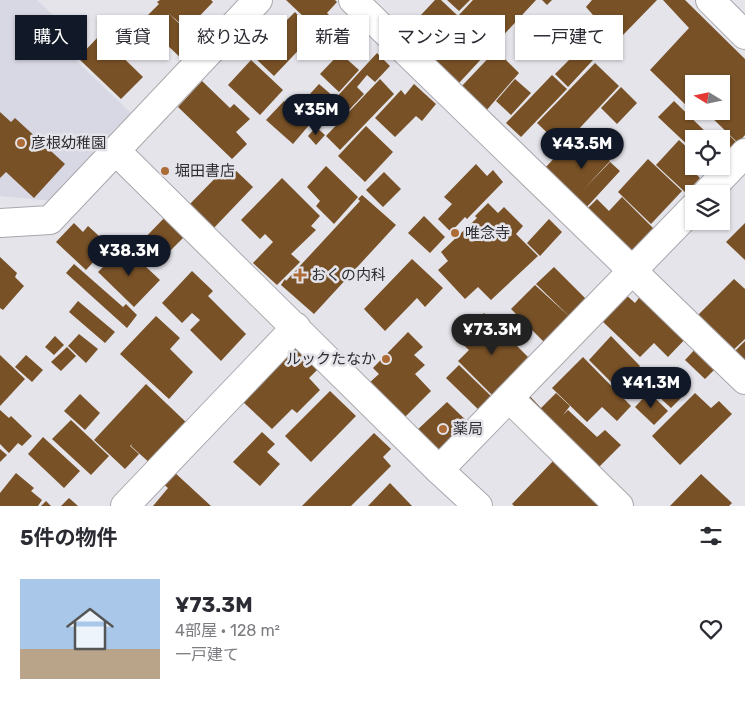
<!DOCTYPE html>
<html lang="ja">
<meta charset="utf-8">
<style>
:root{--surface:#fff;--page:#f2f2f3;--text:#2b2b33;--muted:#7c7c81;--accent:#111827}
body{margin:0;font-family:Rubik,"Noto Sans JP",sans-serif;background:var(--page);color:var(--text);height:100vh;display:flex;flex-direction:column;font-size:19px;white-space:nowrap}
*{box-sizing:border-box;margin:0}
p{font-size:16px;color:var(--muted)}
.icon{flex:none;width:28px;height:28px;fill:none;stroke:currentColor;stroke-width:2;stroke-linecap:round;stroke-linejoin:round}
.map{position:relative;height:506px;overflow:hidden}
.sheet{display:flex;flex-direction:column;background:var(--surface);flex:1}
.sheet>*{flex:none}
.hud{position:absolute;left:15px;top:15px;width:715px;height:45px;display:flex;gap:10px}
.needle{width:32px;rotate:280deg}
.buttons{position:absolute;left:685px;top:75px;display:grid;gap:10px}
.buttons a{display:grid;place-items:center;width:45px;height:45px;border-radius:0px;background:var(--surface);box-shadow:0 1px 4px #0004;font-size:25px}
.price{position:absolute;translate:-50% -42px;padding:0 11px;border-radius:18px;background:var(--accent);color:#fff;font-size:16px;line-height:32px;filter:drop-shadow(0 1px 2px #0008)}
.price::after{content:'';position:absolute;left:50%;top:30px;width:15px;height:11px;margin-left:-8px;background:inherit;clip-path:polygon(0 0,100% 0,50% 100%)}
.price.active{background:#222;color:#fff}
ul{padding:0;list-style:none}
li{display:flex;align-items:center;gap:15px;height:125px;padding:0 20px}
li span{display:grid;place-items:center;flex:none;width:140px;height:100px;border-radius:0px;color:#555}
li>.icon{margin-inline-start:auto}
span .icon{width:60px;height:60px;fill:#fffc;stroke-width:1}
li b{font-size:21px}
h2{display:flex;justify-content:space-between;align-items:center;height:60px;padding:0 20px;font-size:21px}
.tag{padding:0 18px;border-radius:0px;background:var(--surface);box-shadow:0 1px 4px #0004;font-size:18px;line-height:45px}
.tag.active{background:var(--accent);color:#fff}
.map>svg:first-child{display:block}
</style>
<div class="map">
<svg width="745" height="506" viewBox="0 0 745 506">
<rect width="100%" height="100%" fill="#e4e4ea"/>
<path fill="#d8d7e4" d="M 0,0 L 37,0 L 58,20 L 47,33 L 133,115 L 54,201 L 0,196 Z"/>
<g fill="#785126">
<path d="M 160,0 L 211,0 L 213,2 L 187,29 L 168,13 L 201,44 L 185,62 L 142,21 L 159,4 L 157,2 Z"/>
<path d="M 286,0 L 335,0 L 337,2 L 327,13 L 335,21 L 323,35 Z"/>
<path d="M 435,0 L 441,0 L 458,16 L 473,0 L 536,0 L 459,83 L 405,32 Z"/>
<path d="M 447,0 L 470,0 L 459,11 Z"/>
<path d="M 542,0 L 552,0 L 547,5 Z"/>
<path d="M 592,0 L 657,0 L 622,36 L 604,19 L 600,23 L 586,7 Z"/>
<path d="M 663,0 L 685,0 L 745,59 L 745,135 L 738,143 L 705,111 L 721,111 L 721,84 L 694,84 L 694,110 L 692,111 L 650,70 L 689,28 Z"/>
<path d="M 295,12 L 305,23 L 301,28 L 311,37 L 274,76 L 252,55 Z"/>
<path d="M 68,15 L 84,31 L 68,49 L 52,33 Z"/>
<path d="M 100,35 L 143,77 L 121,99 L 78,58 Z"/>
<path d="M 581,48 L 593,60 L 568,87 L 555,74 Z"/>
<path d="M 496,50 L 519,73 L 485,112 L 460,88 Z"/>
<path d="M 340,53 L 359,70 L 339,92 L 320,74 Z"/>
<path d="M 377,53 L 390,66 L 375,82 L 367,75 L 357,87 L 364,94 L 335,125 L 322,113 Z"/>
<path d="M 251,60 L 283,90 L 260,115 L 228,85 Z"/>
<path d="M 595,63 L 619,86 L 562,147 L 537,123 Z"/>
<path d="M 552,75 L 567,89 L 521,137 L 506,123 Z"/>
<path d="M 380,79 L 394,94 L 340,150 L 326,136 Z"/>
<path d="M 515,79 L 531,93 L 511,115 L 496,101 Z"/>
<path d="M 202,81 L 230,108 L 234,104 L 250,119 L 236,132 L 247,144 L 232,159 L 178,107 Z"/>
<path d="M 319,84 L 334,97 L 315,119 L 300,105 Z"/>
<path d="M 414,84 L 436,104 L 422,121 L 416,116 L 395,137 L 375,118 L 401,90 L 405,95 Z"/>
<path d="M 621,87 L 637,103 L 617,124 L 601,108 Z"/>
<path d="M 284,101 L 310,124 L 293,144 L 266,120 Z"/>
<path d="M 674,101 L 713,139 L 694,139 L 694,151 L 658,117 Z"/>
<path d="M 0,112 L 11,122 L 15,118 L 65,164 L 34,198 L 6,172 L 0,178 Z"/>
<path d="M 366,126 L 393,152 L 365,182 L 338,156 Z"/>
<path d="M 316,127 L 325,135 L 316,145 L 308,136 Z"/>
<path d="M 580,131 L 610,161 L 583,190 L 610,162 L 620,171 L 584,210 L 544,169 Z"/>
<path d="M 721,132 L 724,135 L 727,133 L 738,144 L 721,162 L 721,139 L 715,139 Z"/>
<path d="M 679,140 L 694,154 L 694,157 L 687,165 L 700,178 L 686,193 L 656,165 Z"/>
<path d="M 648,159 L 682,191 L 651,224 L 618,192 Z"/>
<path d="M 229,164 L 253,187 L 211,231 L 187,207 Z"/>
<path d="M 476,164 L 487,176 L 493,170 L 503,182 L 467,219 L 465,217 L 451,232 L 438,219 L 452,204 L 444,197 Z"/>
<path d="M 326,166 L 358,197 L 334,224 L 316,206 L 320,201 L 307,187 Z"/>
<path d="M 384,172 L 401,189 L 383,207 L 366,190 Z"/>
<path d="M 282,178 L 320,216 L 311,226 L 316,230 L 291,254 L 300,262 L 277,285 L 253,263 L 273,242 L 265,234 L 260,239 L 241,220 Z"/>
<path d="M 362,195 L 396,225 L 314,314 L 281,285 L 285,279 L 286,281 L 360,201 L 358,199 Z"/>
<path d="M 622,197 L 657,232 L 632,258 L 585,211 L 597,199 L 609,211 Z"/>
<path d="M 488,203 L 498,213 L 504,207 L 523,226 L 516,234 L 538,256 L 491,300 L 478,287 L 465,299 L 438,270 L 448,261 L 441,252 L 477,218 L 475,216 Z"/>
<path d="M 169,213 L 189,232 L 156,265 L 137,246 Z"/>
<path d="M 424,216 L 445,237 L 430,253 L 408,233 Z"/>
<path d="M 549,219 L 562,232 L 540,256 L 527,243 Z"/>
<path d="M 74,223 L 83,232 L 88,226 L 109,245 L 86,270 L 56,242 Z"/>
<path d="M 745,223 L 745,260 L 726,242 Z"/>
<path d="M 122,248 L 142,267 L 144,265 L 160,280 L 134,307 L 98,272 Z"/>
<path d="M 0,257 L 17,273 L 15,277 L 24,286 L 3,310 L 0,308 Z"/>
<path d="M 412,259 L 443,288 L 425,307 L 417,298 L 385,331 L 364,309 Z"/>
<path d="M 74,264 L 123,307 L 126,304 L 137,315 L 127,328 L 66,273 Z"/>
<path d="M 554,267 L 592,305 L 549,347 L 511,309 L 535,285 L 571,318 L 536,284 Z"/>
<path d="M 192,271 L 213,291 L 208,296 L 246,334 L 221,361 L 190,330 L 200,320 L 192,313 L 182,323 L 162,303 Z"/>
<path d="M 734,279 L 745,289 L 745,339 L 730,353 L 695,318 Z"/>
<path d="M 625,294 L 635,303 L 642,294 L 688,336 L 668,357 L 654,343 L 640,357 L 601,320 Z"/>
<path d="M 78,301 L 115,332 L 105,343 L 69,312 Z"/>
<path d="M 484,313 L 533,362 L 496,399 L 458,361 L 469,350 L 457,339 Z"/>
<path d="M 156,316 L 180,338 L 170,349 L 193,372 L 169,399 L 120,354 Z"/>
<path d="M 408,332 L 423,347 L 414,355 L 425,365 L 415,374 L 431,391 L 404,418 L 369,383 L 379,374 L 373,368 Z"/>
<path d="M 79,334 L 98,349 L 86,363 L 68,346 Z"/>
<path d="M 55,336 L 64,345 L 54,355 L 45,347 Z"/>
<path d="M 611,336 L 640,366 L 618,389 L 589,360 Z"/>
<path d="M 745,341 L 745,368 L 732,354 Z"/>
<path d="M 297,344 L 321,366 L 309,378 L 320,390 L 297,413 L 292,409 L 272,429 L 242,401 Z"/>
<path d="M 699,345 L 719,365 L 705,379 L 685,360 Z"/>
<path d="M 67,347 L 76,356 L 61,371 L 51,362 Z"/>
<path d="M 0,355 L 25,379 L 0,406 Z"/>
<path d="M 26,355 L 43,370 L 32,382 L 15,367 Z"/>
<path d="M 583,357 L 631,406 L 617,421 L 602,407 L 587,422 L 552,388 Z"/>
<path d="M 459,365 L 495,400 L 482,413 L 446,378 Z"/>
<path d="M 653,372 L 681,398 L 671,408 L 643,382 Z"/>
<path d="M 146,384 L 189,425 L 152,465 L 131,446 L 132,444 L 130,446 L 139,454 L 125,469 L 94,440 Z"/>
<path d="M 330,391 L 356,416 L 311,462 L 285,436 Z"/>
<path d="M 649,392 L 668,411 L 654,425 L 635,407 Z"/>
<path d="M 527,393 L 541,408 L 556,393 L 570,406 L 563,415 L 568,410 L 597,437 L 605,430 L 621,445 L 594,472 L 528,424 Z"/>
<path d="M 695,393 L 711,408 L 719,401 L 732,414 L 680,465 L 652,436 Z"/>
<path d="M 80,394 L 100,413 L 85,430 L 64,411 Z"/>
<path d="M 447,402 L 471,425 L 441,457 L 414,433 Z"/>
<path d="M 0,410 L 9,418 L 11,416 L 32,436 L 22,446 L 18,443 L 9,453 L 0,444 Z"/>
<path d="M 71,420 L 109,456 L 91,475 L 52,439 Z"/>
<path d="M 262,432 L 275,444 L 267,452 L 280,464 L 260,486 L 233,462 Z"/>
<path d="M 374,433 L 391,449 L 383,457 L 391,466 L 351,506 L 302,506 Z"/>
<path d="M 43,437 L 80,471 L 64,488 L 28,454 Z"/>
<path d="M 0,449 L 7,455 L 0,462 Z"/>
<path d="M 554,460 L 604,506 L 514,506 L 512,504 Z"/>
<path d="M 173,471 L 211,506 L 153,506 L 168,488 L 162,483 Z"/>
<path d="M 16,473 L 34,488 L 31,491 L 42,500 L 38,506 L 0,506 L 0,493 Z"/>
<path d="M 701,474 L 732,503 L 729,506 L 670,506 Z"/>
<path d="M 390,483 L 412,506 L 368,506 Z"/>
<path d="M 69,498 L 78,506 L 61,506 Z"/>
<path d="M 46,501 L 51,506 L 41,506 Z"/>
</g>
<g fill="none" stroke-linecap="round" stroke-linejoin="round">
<defs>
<g id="minor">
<path d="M 353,0 L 745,380"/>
<path d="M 710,0 L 745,35"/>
<path d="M 116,151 L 439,470 L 478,506"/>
<path d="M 706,194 L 745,153"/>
<path d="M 0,223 L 50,220 L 258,0"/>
<path d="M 509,398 L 619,506"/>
<path d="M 439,470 L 694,207"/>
<path d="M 125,506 L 296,327"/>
</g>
</defs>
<use href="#minor" stroke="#a8a7ad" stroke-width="30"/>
<use href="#minor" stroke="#fff" stroke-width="28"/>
</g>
<g fill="#ad6b36" stroke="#e4e4ea" stroke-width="2">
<circle cx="21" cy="143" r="5"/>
<circle cx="165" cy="171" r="5"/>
<circle cx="455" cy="233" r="5"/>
<path d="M297.5 267.5h5v5h5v5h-5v5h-5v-5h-5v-5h5z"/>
<circle cx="386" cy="359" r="5"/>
<circle cx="443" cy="429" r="5"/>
</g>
<g text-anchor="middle" stroke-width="5" stroke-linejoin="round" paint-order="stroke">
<g font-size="15" fill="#2e2d30" stroke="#e4e4ea" text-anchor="start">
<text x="31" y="148">彦根幼稚園</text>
<text x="175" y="176">堀田書店</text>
<text x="465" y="238">唯念寺</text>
<text x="311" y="280">おくの内科</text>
<text x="376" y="364" text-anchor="end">ルックたなか</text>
<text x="453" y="434">薬局</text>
</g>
</g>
</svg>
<div class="buttons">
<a><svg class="needle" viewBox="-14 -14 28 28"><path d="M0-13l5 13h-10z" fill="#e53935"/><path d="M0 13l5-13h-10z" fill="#7c7c81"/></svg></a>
<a><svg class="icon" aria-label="locate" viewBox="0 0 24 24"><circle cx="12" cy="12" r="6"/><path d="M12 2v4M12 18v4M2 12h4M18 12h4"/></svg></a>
<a><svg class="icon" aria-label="layers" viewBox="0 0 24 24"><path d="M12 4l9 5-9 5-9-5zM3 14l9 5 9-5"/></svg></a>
</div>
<b class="price" style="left:316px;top:136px">¥35M</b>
<b class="price" style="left:582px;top:170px">¥43.5M</b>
<b class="price" style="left:129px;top:277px">¥38.3M</b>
<b class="price active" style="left:492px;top:356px">¥73.3M</b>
<b class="price" style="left:651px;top:409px">¥41.3M</b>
<div class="hud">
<a class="tag active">購入</a>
<a class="tag">賃貸</a>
<a class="tag">絞り込み</a>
<a class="tag">新着</a>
<a class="tag">マンション</a>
<a class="tag">一戸建て</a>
</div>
</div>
<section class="sheet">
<h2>5件の物件<svg class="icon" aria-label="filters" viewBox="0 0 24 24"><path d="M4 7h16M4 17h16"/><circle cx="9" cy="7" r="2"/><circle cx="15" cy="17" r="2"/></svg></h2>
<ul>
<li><span style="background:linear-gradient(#a9c7e8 70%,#b9a48a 0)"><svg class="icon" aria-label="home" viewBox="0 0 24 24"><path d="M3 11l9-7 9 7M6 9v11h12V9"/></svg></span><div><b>¥73.3M</b><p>4部屋 · 128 m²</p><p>一戸建て</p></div><svg class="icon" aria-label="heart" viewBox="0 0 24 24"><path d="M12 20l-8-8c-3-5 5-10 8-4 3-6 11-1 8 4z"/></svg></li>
</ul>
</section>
